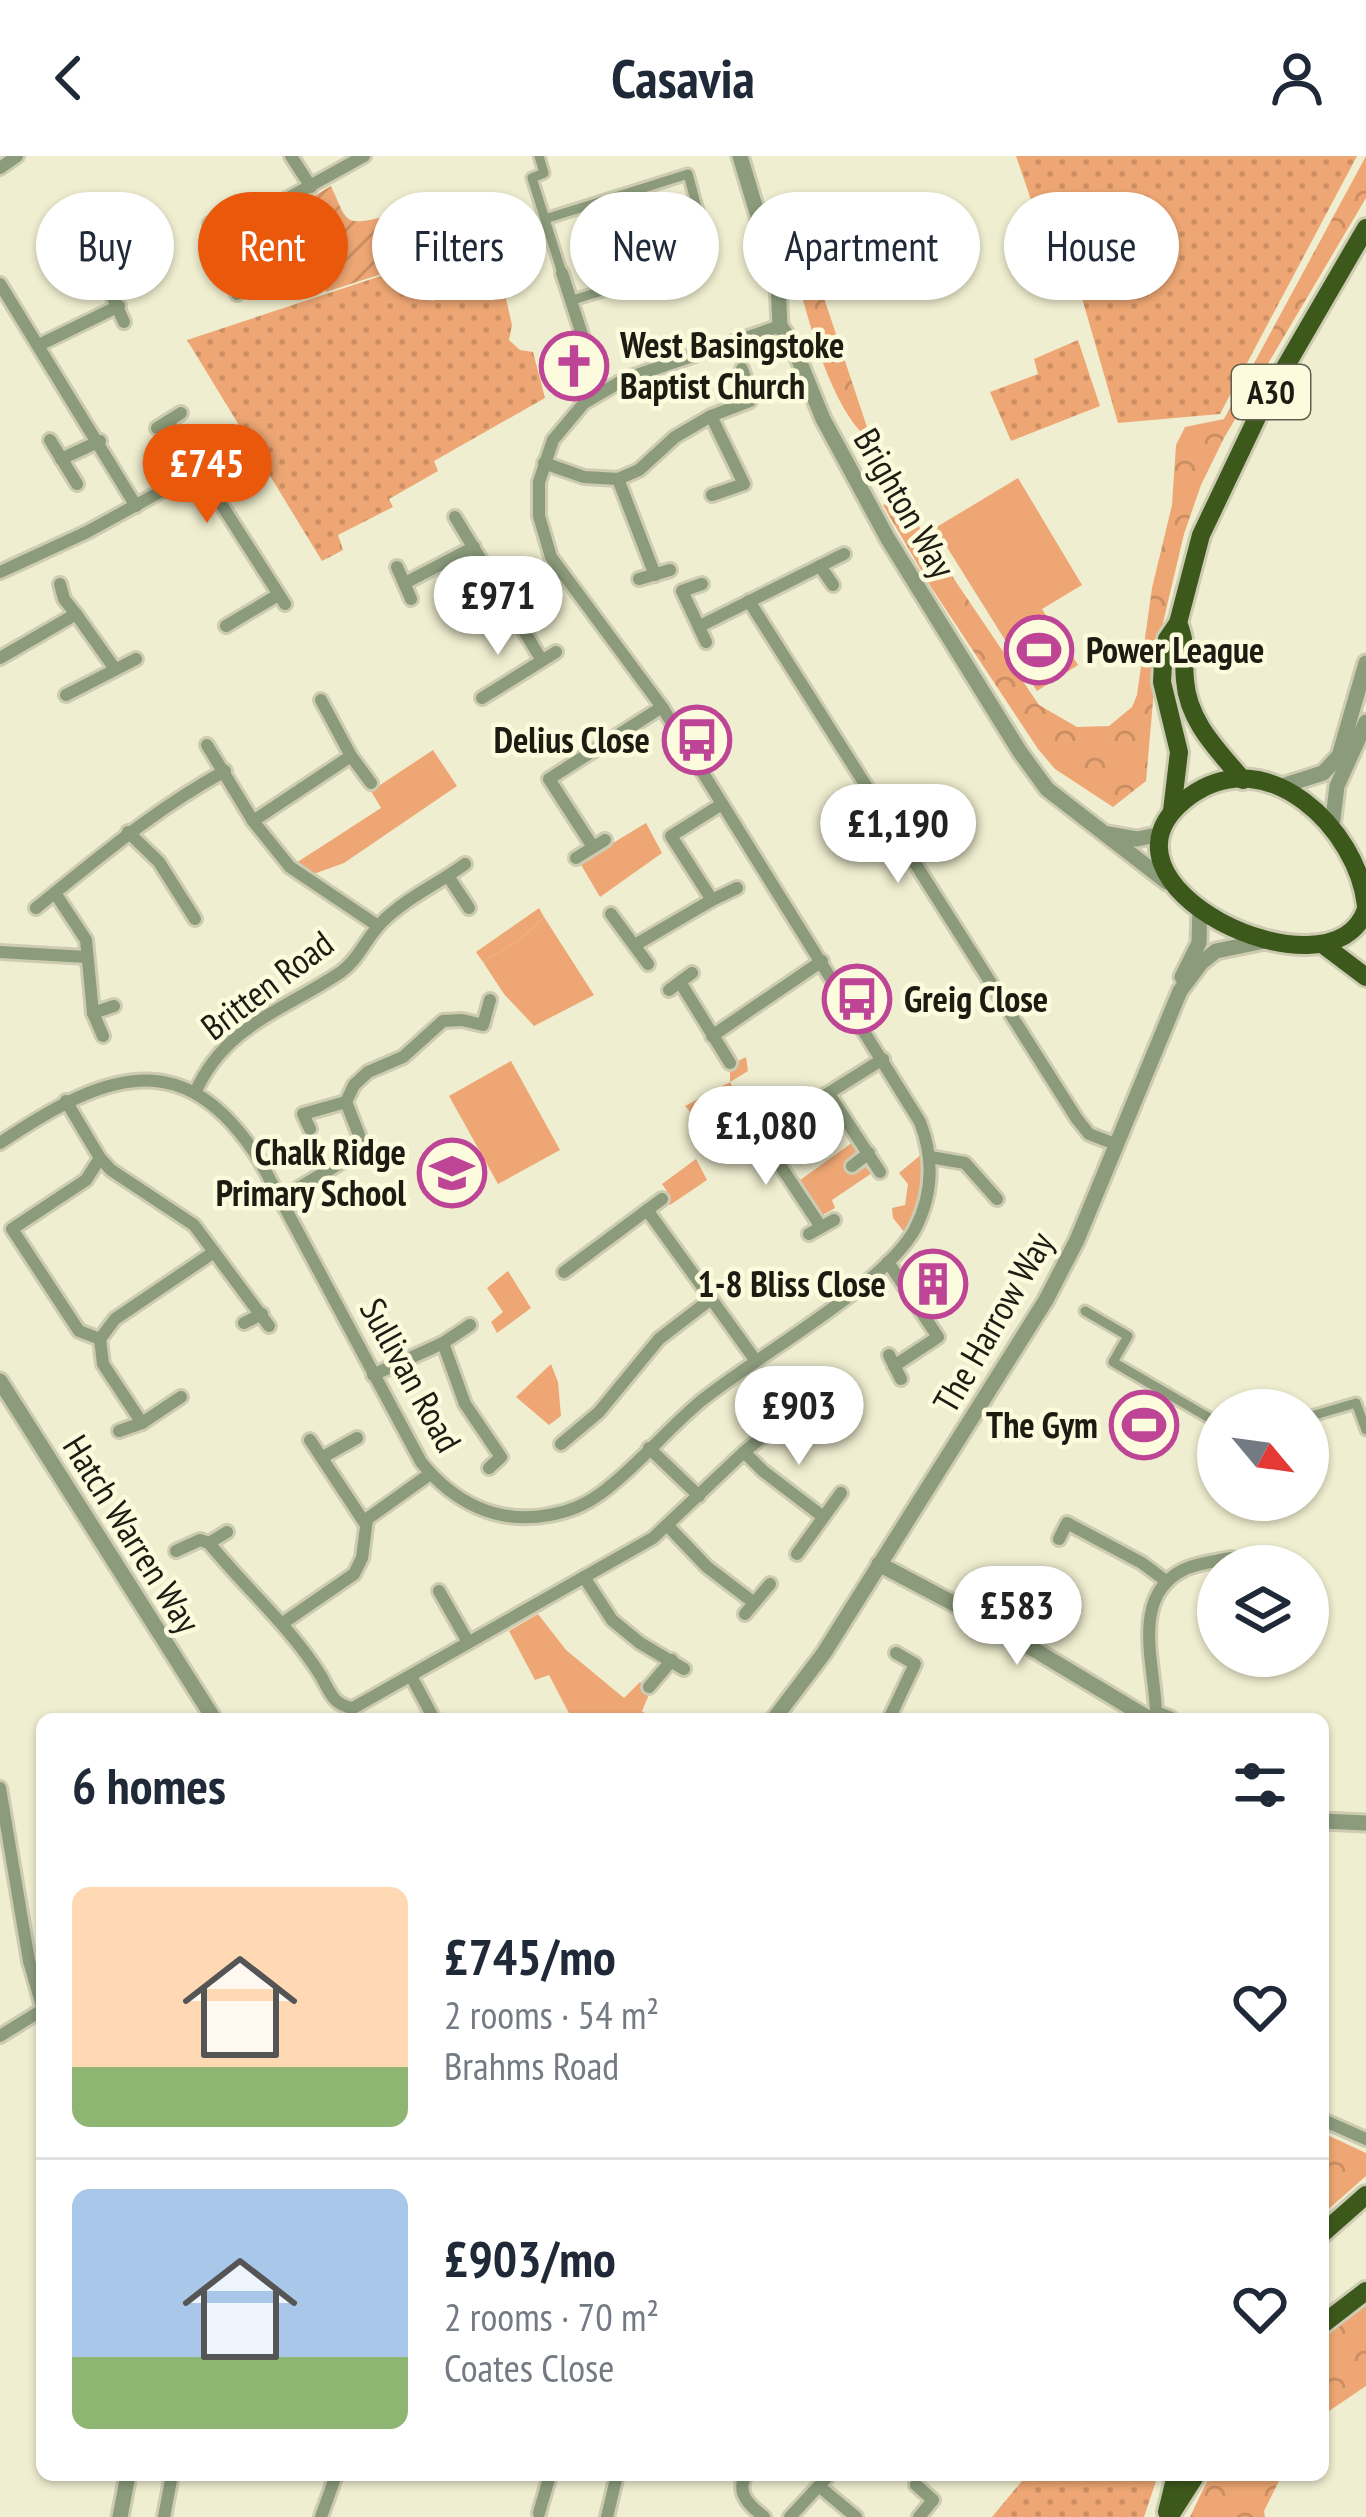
<!DOCTYPE html>
<meta charset="utf-8">
<style>
:root{--surface:#fff;--page:#f2f2f3;--text:#1f2937;--muted:#747a83;--line:#e0e1e3;--accent:#ea580c}
body{margin:0;font-family:"PT Sans Narrow",sans-serif;background:var(--page);color:var(--text);height:100vh;display:flex;flex-direction:column;font-size:45px;white-space:nowrap}
*{box-sizing:border-box;margin:0}
p{font-size:39px;color:var(--muted)}
.icon{flex:none;width:66px;height:66px;fill:none;stroke:currentColor;stroke-width:2;stroke-linecap:round;stroke-linejoin:round}
.map{position:relative;flex:1;overflow:hidden}
.panel{position:absolute;left:36px;top:1557px;width:1293px;height:768px;display:flex;flex-direction:column;background:var(--surface);border-radius:18px;box-shadow:0 3px 9px #0004}
.panel>*{flex:none}
.guide{position:absolute;left:36px;top:36px;width:1296px;height:108px;display:flex;gap:24px}
.needle{width:78px;rotate:119deg}
.tools{position:absolute;left:1197px;top:1233px;display:grid;gap:24px}
.tools a{display:grid;place-items:center;width:132px;height:132px;border-radius:50%;background:var(--surface);box-shadow:0 3px 9px #0004;font-size:60px}
.price{position:absolute;translate:-50% -102px;padding:0 27px;border-radius:42px;background:#fff;color:#222;font-size:39px;line-height:78px;filter:drop-shadow(0 3px 6px #0008)}
.price::after{content:'';position:absolute;left:50%;top:72px;width:36px;height:27px;margin-left:-18px;background:inherit;clip-path:polygon(0 0,100% 0,50% 100%)}
.price.current{background:var(--accent);color:#fff}
ul{padding:0;list-style:none}
li{display:flex;align-items:center;gap:36px;height:300px;padding:0 36px}
li+li{border-top:3px solid var(--line)}
li span{display:grid;place-items:center;flex:none;width:336px;height:240px;border-radius:18px;color:#555}
li>.icon{margin-inline-start:auto}
span .icon{width:144px;height:144px;fill:#fffc;stroke-width:1}
li b{font-size:51px}
h2{display:flex;justify-content:space-between;align-items:center;height:144px;padding:0 36px;font-size:51px}
.chip{padding:0 42px;border-radius:54px;background:var(--surface);box-shadow:0 3px 9px #0004;font-size:42px;line-height:108px}
.chip.current{background:var(--accent);color:#fff}
header{display:flex;justify-content:space-between;align-items:center;height:156px;padding:0 36px;background:var(--surface);font-size:54px;font-weight:700}
.map>svg:first-child{display:block}
</style>
<header><svg class="icon" aria-label="back" viewBox="0 0 24 24"><path d="M15 5l-7 7 7 7"/></svg>Casavia<svg class="icon" aria-label="person" viewBox="0 0 24 24"><circle cx="12" cy="8" r="4"/><path d="M4 21q1-7 8-7t8 7"/></svg></header>
<div class="map">
<svg width="1366" height="2361" viewBox="0 0 1366 2361">
<defs>
<pattern id="forest-crowns" width="20" height="18" patternUnits="userSpaceOnUse" patternTransform="scale(3)"><rect width="20" height="18" fill="#eea774"/><path d="M2 6a3 3 0 1 1 6 0M12 15a3 3 0 1 1 6 0" fill="none" stroke="#cc8f63"/></pattern>
<pattern id="park-dots" width="8" height="8" patternUnits="userSpaceOnUse" patternTransform="scale(3)"><rect width="8" height="8" fill="#eea774"/><path d="M2 2h.1M6 6h.1" fill="none" stroke="#cc8f63" stroke-width="1.8" stroke-linecap="round"/></pattern>
<pattern id="garden-furrows" width="10" height="10" patternUnits="userSpaceOnUse" patternTransform="scale(3)"><rect width="10" height="10" fill="#eea774"/><path d="M-1 1l2-2M0 10L10 0M9 11l2-2" fill="none" stroke="#cc8f63"/></pattern>
</defs>
<rect width="100%" height="100%" fill="#efeed0"/>
<g fill="#eea774">
<path d="M 1018,322 L 1082,429 L 1042,453 L 1078,509 L 1037,535 L 935,372 Z"/>
<path d="M 433,594 L 457,630 L 344,707 L 311,719 L 296,707 L 381,652 L 371,635 Z"/>
<path d="M 646,667 L 662,697 L 600,741 L 580,707 Z"/>
<path d="M 544,761 L 594,839 L 534,870 L 504,838 L 483,806 L 518,785 Z"/>
<path d="M 746,901 L 748,915 L 730,926 L 748,961 L 708,976 L 685,950 L 730,926 L 730,909 Z"/>
<path d="M 511,905 L 560,994 L 498,1028 L 449,940 Z"/>
<path d="M 853,986 L 860,998 L 844,1007 L 849,1015 L 864,1010 L 872,1017 L 832,1044 L 835,1052 L 821,1060 L 815,1058 L 796,1027 Z"/>
<path d="M 923,997 L 923,1037 L 905,1077 L 893,1062 L 892,1052 L 905,1049 L 908,1028 L 899,1017 Z"/>
<path d="M 696,1003 L 707,1024 L 670,1049 L 662,1043 L 667,1035 L 662,1028 Z"/>
<path d="M 508,1115 L 531,1152 L 497,1177 L 491,1166 L 503,1156 L 487,1132 Z"/>
<path d="M 551,1208 L 558,1226 L 561,1260 L 549,1269 L 516,1241 Z"/>
<path d="M 538,1458 L 566,1494 L 624,1542 L 640,1526 L 651,1534 L 642,1555 L 651,1563 L 572,1563 L 549,1519 L 535,1524 L 509,1475 Z"/>
</g>
<g fill="url(#forest-crowns)">
<path d="M 1366,0 L 1366,42 L 1224,282 L 1201,329 L 1184,378 L 1158,488 L 1146,625 L 1113,651 L 1055,613 L 1038,593 L 929,428 L 883,349 L 905,341 L 921,374 L 1039,549 L 1077,571 L 1109,570 L 1132,551 L 1137,539 L 1152,432 L 1172,349 L 1176,289 L 1185,271 L 1224,263 Z"/>
<path d="M 784,38 L 802,43 L 798,48 L 816,118 L 869,277 L 866,281 C 819,237 795,109 778,45 Z"/>
<path d="M 539,752 L 544,761 L 518,785 L 483,806 L 476,796 Z"/>
<path d="M 1323,1977 L 1366,1997 L 1366,2020 L 1323,2058 Z"/>
<path d="M 1366,2148 L 1366,2230 L 1323,2259 L 1323,2182 Z"/>
<path d="M 1210,2319 L 1282,2319 L 1264,2355 L 1265,2361 L 1190,2361 Z"/>
</g>
<g fill="url(#park-dots)">
<path d="M 1016,0 L 1357,0 L 1220,258 L 1118,267 L 1067,90 L 1049,96 Z"/>
<path d="M 411,110 L 425,139 L 432,145 L 501,121 L 512,169 L 509,184 L 520,194 L 533,196 L 545,242 L 434,305 L 438,315 L 389,343 L 393,351 L 338,379 L 343,394 L 322,405 L 187,184 Z"/>
<path d="M 1078,184 L 1100,250 L 1011,285 L 990,236 L 1038,218 L 1034,203 Z"/>
<path d="M 1027,2319 L 1158,2319 L 1144,2361 L 992,2361 Z"/>
</g>
<path fill="url(#garden-furrows)" d="M 331,30 C 347,65 343,71 383,61 L 391,67 L 409,109 L 326,136 L 292,53 Z"/>
<g fill="none" stroke-linecap="round" stroke-linejoin="round">
<defs>
<g id="pedestrian">
<path d="M 539,0 L 544,17 L 532,22 L 562,117"/>
<path d="M 545,63 L 688,18 L 709,95 L 665,106 L 668,115 L 576,143"/>
<path d="M 1085,1155 L 1128,1180 L 1113,1206 L 1218,1267"/>
<path d="M 1308,1261 L 1356,1247 L 1366,1274"/>
</g>
<g id="minor">
<path d="M 291,0 L 311,31"/>
<path d="M 0,12 L 17,0"/>
<path d="M 210,68 L 237,138"/>
<path d="M 216,82 L 364,0"/>
<path d="M 562,117 L 600,234"/>
<path d="M 104,122 L 124,166"/>
<path d="M 0,128 L 136,350"/>
<path d="M 39,189 L 119,150"/>
<path d="M 711,260 L 750,245 L 752,240 L 742,213"/>
<path d="M 168,265 L 285,448"/>
<path d="M 157,272 L 181,257"/>
<path d="M 50,284 L 77,328"/>
<path d="M 61,303 L 100,285"/>
<path d="M 544,307 L 584,321 L 618,323 L 639,314 L 675,281 L 711,260 L 744,328 L 712,339"/>
<path d="M 618,323 L 655,419"/>
<path d="M 455,361 L 541,503"/>
<path d="M 820,410 L 833,429"/>
<path d="M 397,411 L 411,443"/>
<path d="M 0,416 L 87,376 L 200,314"/>
<path d="M 639,423 L 670,414"/>
<path d="M 405,427 L 474,391"/>
<path d="M 60,428 L 64,443 L 76,458"/>
<path d="M 702,428 L 682,435 L 706,486"/>
<path d="M 749,445 L 1077,963 L 1089,978 L 1115,988"/>
<path d="M 508,448 L 561,416"/>
<path d="M 226,470 L 278,439"/>
<path d="M 700,470 L 844,398"/>
<path d="M 0,502 L 76,458 L 115,513"/>
<path d="M 66,539 L 136,503"/>
<path d="M 482,542 L 556,496"/>
<path d="M 207,589 L 253,665 L 290,711 L 378,770"/>
<path d="M 351,600 L 371,627"/>
<path d="M 253,665 L 351,600 L 321,544"/>
<path d="M 128,676 L 159,706 L 195,763"/>
<path d="M 593,691 L 549,623 L 662,551"/>
<path d="M 576,702 L 605,684"/>
<path d="M 448,720 L 469,752"/>
<path d="M 55,737 L 86,784 L 93,857 L 103,880"/>
<path d="M 712,744 L 737,732"/>
<path d="M 36,752 C 97,703 155,653 225,615"/>
<path d="M 611,758 L 648,808"/>
<path d="M 635,789 L 712,744 L 671,680 L 722,648"/>
<path d="M 0,796 L 87,801"/>
<path d="M 680,826 L 730,907"/>
<path d="M 669,834 L 692,817"/>
<path d="M 93,857 L 114,850"/>
<path d="M 712,880 L 822,805"/>
<path d="M 195,937 C 225,869 283,855 341,816 C 359,803 366,782 382,766 C 406,742 438,728 465,708"/>
<path d="M 829,938 L 880,1016"/>
<path d="M 66,945 L 100,1002 L 111,1014 L 194,1069 L 269,1170"/>
<path d="M 752,967 L 821,1071"/>
<path d="M 310,973 L 303,958 L 346,946"/>
<path d="M 760,980 L 883,903"/>
<path d="M 0,987 C 100,920 183,882 260,1005 L 421,1306 C 453,1346 497,1369 549,1359 C 568,1356 585,1349 600,1338 C 637,1311 666,1274 701,1245 C 756,1200 884,1130 915,1073 C 933,1038 934,1002 920,966 L 662,551 L 551,401 L 539,360 L 539,326 L 553,284 L 584,247 L 625,223 L 780,170"/>
<path d="M 930,1001 L 965,1007 L 997,1043"/>
<path d="M 852,1010 L 869,997"/>
<path d="M 279,1044 L 360,995 L 359,979 L 346,946 L 354,929 L 368,916 L 403,901 L 443,865 L 462,864 L 483,869 L 490,844"/>
<path d="M 647,1054 L 756,1205"/>
<path d="M 809,1078 L 834,1064"/>
<path d="M 888,1106 L 938,1181 L 894,1210"/>
<path d="M 564,1116 L 662,1043"/>
<path d="M 244,1167 L 262,1158"/>
<path d="M 100,1183 L 79,1175 L 12,1073 L 86,1024 L 100,1002"/>
<path d="M 443,1187 L 470,1169"/>
<path d="M 889,1199 L 901,1223"/>
<path d="M 373,1219 L 443,1187 L 465,1248 L 501,1301 L 489,1312"/>
<path d="M 803,1229 L 823,1250"/>
<path d="M 181,1241 L 142,1267 L 103,1208 L 100,1183 L 115,1163 L 214,1096"/>
<path d="M 119,1275 L 142,1267"/>
<path d="M 310,1284 L 364,1366"/>
<path d="M 561,1288 L 599,1256 L 659,1183 L 711,1143"/>
<path d="M 649,1292 L 699,1340"/>
<path d="M 744,1296 L 763,1315 L 822,1360"/>
<path d="M 323,1301 L 357,1282"/>
<path d="M 668,1370 L 707,1411 L 753,1446"/>
<path d="M 227,1376 L 209,1387 C 246,1433 290,1470 321,1520 C 330,1536 333,1549 353,1552 L 653,1382 L 744,1296 L 812,1240"/>
<path d="M 1059,1383 L 1067,1367 L 1142,1407 L 1166,1425"/>
<path d="M 176,1395 L 200,1384 L 209,1387"/>
<path d="M 797,1398 L 841,1337"/>
<path d="M 584,1421 L 612,1464 L 640,1487 L 684,1513"/>
<path d="M 439,1435 L 468,1486"/>
<path d="M 745,1458 L 770,1428"/>
<path d="M 283,1467 L 354,1418 L 362,1402 L 367,1363 L 430,1318"/>
<path d="M 411,1520 L 434,1563"/>
<path d="M 649,1531 L 672,1504"/>
<path d="M 1156,1559 C 1156,1511 1128,1440 1185,1413 C 1199,1407 1216,1405 1231,1402 L 1244,1410"/>
<path d="M 889,1563 L 915,1508 L 896,1497"/>
<path d="M 0,1632 L 29,1805 L 42,1850"/>
<path d="M 0,1880 L 42,1854"/>
<path d="M 1323,1964 L 1366,1983"/>
<path d="M 746,2319 C 735,2337 750,2350 764,2361"/>
<path d="M 916,2329 L 933,2344 L 919,2361"/>
<path d="M 820,2331 L 856,2361"/>
<path d="M 539,2357 L 550,2319"/>
<path d="M 164,2361 L 172,2319"/>
<path d="M 321,2361 L 336,2319"/>
<path d="M 607,2361 L 617,2319"/>
<path d="M 790,2361 L 829,2319"/>
</g>
<g id="tertiary">
<path d="M 740,0 L 778,127 L 780,170 L 792,187 L 823,263 L 888,383 L 1020,596 L 1047,633 L 1167,726"/>
<path d="M 1279,631 L 1323,617 L 1339,600 L 1366,507"/>
<path d="M 1332,670 L 1337,630 L 1366,566"/>
<path d="M 1108,678 L 1137,683 L 1162,678"/>
<path d="M 1182,821 L 1199,787 L 1200,751"/>
<path d="M 0,1225 L 214,1563"/>
<path d="M 879,1408 L 983,1463 L 1148,1562"/>
<path d="M 774,1563 L 824,1497 L 1046,1144 L 1077,1084 L 1180,835 L 1201,807 L 1216,795 L 1270,784"/>
<path d="M 1146,1563 L 1160,1559 L 1170,1563"/>
<path d="M 1323,1665 L 1366,1667"/>
<path d="M 120,2361 L 128,2319"/>
</g>
<g id="primary">
<path d="M 1178,467 C 1187,487 1183,503 1185,524 C 1188,566 1218,594 1243,624"/>
<path d="M 1172,655 L 1179,596 L 1162,526 L 1163,507 L 1167,483 L 1178,467 L 1201,379 L 1262,251 L 1366,72"/>
<path d="M 1366,750 C 1358,673 1267,584 1190,640 C 1070,727 1333,851 1366,753"/>
<path d="M 1325,790 L 1366,821"/>
<path d="M 1323,2077 L 1366,2039"/>
<path d="M 1323,2168 L 1366,2135"/>
<path d="M 1167,2356 L 1176,2319"/>
<path d="M 1169,2361 L 1196,2319"/>
</g>
</defs>
<use href="#pedestrian" stroke="#cdccb2" stroke-width="15"/>
<use href="#minor" stroke="#cdccb2" stroke-width="18"/>
<use href="#tertiary" stroke="#cdccb2" stroke-width="21"/>
<use href="#primary" stroke="#cdccb2" stroke-width="24"/>
<use href="#pedestrian" stroke="#8b9b7b" stroke-width="9"/>
<use href="#minor" stroke="#8b9b7b" stroke-width="12"/>
<use href="#tertiary" stroke="#8b9b7b" stroke-width="15"/>
<use href="#primary" stroke="#3d581b" stroke-width="18"/>
</g>
<defs>
<symbol id="church-ring" viewBox="-11 -11 22 22"><circle r="9.5" fill="#fcfbdd" stroke="#be4495" stroke-width="1.5"/><path d="M-1.2-6h2.4v3.5h3.3v2.4h-3.3V6h-2.4V-.1h-3.3v-2.4h3.3Z" fill="#be4495"/></symbol>
<symbol id="stadium-ring" viewBox="-11 -11 22 22"><circle r="9.5" fill="#fcfbdd" stroke="#be4495" stroke-width="1.5"/><path d="M0-5a6.5 5 0 1 0 0 10a6.5 5 0 1 0 0-10ZM-3.5-1.8h7v3.6h-7Z" fill="#be4495"/></symbol>
<symbol id="bus-ring" viewBox="-11 -11 22 22"><circle r="9.5" fill="#fcfbdd" stroke="#be4495" stroke-width="1.5"/><path d="M-5-6H5V4H4V6H2V4H-2V6H-4V4H-5ZM-3.5-4V0h7V-4ZM-3.5 1.2v1.5H-2V1.2ZM2 1.2v1.5H3.5V1.2Z" fill="#be4495"/></symbol>
<symbol id="school-ring" viewBox="-11 -11 22 22"><circle r="9.5" fill="#fcfbdd" stroke="#be4495" stroke-width="1.5"/><path d="M0-5L7-2L0 1L-7-2ZM-4 1L0 2.5L4 1V4Q0 6-4 4Z" fill="#be4495"/></symbol>
<symbol id="building-ring" viewBox="-11 -11 22 22"><circle r="9.5" fill="#fcfbdd" stroke="#be4495" stroke-width="1.5"/><path d="M-4-6H4V6H1V3H-1V6H-4ZM-2.5-4.3h1.7v1.8h-1.7ZM.8-4.3h1.7v1.8H.8ZM-2.5-1h1.7V.8h-1.7ZM.8-1h1.7V.8H.8Z" fill="#be4495"/></symbol>
</defs>
<g fill-rule="evenodd">
<use href="#church-ring" x="536" y="172" width="76" height="76"/>
<use href="#stadium-ring" x="1001" y="456" width="76" height="76"/>
<use href="#bus-ring" x="659" y="546" width="76" height="76"/>
<use href="#bus-ring" x="819" y="805" width="76" height="76"/>
<use href="#school-ring" x="414" y="979" width="76" height="76"/>
<use href="#building-ring" x="895" y="1090" width="76" height="76"/>
<use href="#stadium-ring" x="1106" y="1231" width="76" height="76"/>
</g>
<g text-anchor="middle" stroke-width="9" stroke-linejoin="round" paint-order="stroke">
<rect fill="#fcfbdd" stroke="#605f4f" stroke-width="3" x="1232" y="209" width="78" height="54" rx="9"/>
<g font-size="33" font-weight="bold" fill="#1d1c12">
<text x="1271" y="248">A30</text>
</g>
<g font-size="36" font-weight="bold" fill="#1d1c12" stroke="#fcfbdd" text-anchor="end">
<text x="620" y="202" text-anchor="start">West Basingstoke<tspan x="620" dy="41">Baptist Church</tspan></text>
<text x="1086" y="507" text-anchor="start">Power League</text>
<text x="650" y="597">Delius Close</text>
<text x="904" y="856" text-anchor="start">Greig Close</text>
<text x="406" y="1009">Chalk Ridge<tspan x="406" dy="41">Primary School</tspan></text>
<text x="886" y="1141">1-8 Bliss Close</text>
<text x="1098" y="1282">The Gym</text>
</g>
<g font-size="36" fill="#1d1c12" stroke="#fcfbdd">
<text transform="translate(905 347) rotate(60)" y="13">Brighton Way</text>
<text transform="translate(267 829) rotate(-37)" y="13">Britten Road</text>
<text transform="translate(993 1166) rotate(-60)" y="13">The Harrow Way</text>
<text transform="translate(411 1219) rotate(61)" y="13">Sullivan Road</text>
<text transform="translate(132 1378) rotate(58)" y="13">Hatch Warren Way</text>
</g>
</g>
</svg>
<div class="tools">
<a><svg class="needle" viewBox="-14 -14 28 28"><path d="M0-13l5 13h-10z" fill="#e53935"/><path d="M0 13l5-13h-10z" fill="#747a83"/></svg></a>
<a><svg class="icon" aria-label="layers" viewBox="0 0 24 24"><path d="M12 4l9 5-9 5-9-5zM3 14l9 5 9-5"/></svg></a>
</div>
<b class="price current" style="left:207px;top:370px">£745</b>
<b class="price" style="left:498px;top:502px">£971</b>
<b class="price" style="left:898px;top:730px">£1,190</b>
<b class="price" style="left:766px;top:1032px">£1,080</b>
<b class="price" style="left:799px;top:1312px">£903</b>
<b class="price" style="left:1017px;top:1512px">£583</b>
<div class="guide">
<a class="chip">Buy</a>
<a class="chip current">Rent</a>
<a class="chip">Filters</a>
<a class="chip">New</a>
<a class="chip">Apartment</a>
<a class="chip">House</a>
</div>
<section class="panel">
<h2>6 homes<svg class="icon" aria-label="filters" viewBox="0 0 24 24"><path d="M4 7h16M4 17h16"/><circle cx="9" cy="7" r="2"/><circle cx="15" cy="17" r="2"/></svg></h2>
<ul>
<li><span style="background:linear-gradient(#ffd9b3 75%,#8fb573 0)"><svg class="icon" aria-label="home" viewBox="0 0 24 24"><path d="M3 11l9-7 9 7M6 9v11h12V9"/></svg></span><div><b>£745/mo</b><p>2 rooms · 54 m²</p><p>Brahms Road</p></div><svg class="icon" aria-label="heart" viewBox="0 0 24 24"><path d="M12 20l-8-8c-3-5 5-10 8-4 3-6 11-1 8 4z"/></svg></li>
<li><span style="background:linear-gradient(#a9c7e8 70%,#8fb573 0)"><svg class="icon" aria-label="home" viewBox="0 0 24 24"><path d="M3 11l9-7 9 7M6 9v11h12V9"/></svg></span><div><b>£903/mo</b><p>2 rooms · 70 m²</p><p>Coates Close</p></div><svg class="icon" aria-label="heart" viewBox="0 0 24 24"><path d="M12 20l-8-8c-3-5 5-10 8-4 3-6 11-1 8 4z"/></svg></li>
</ul>
</section>
</div>
